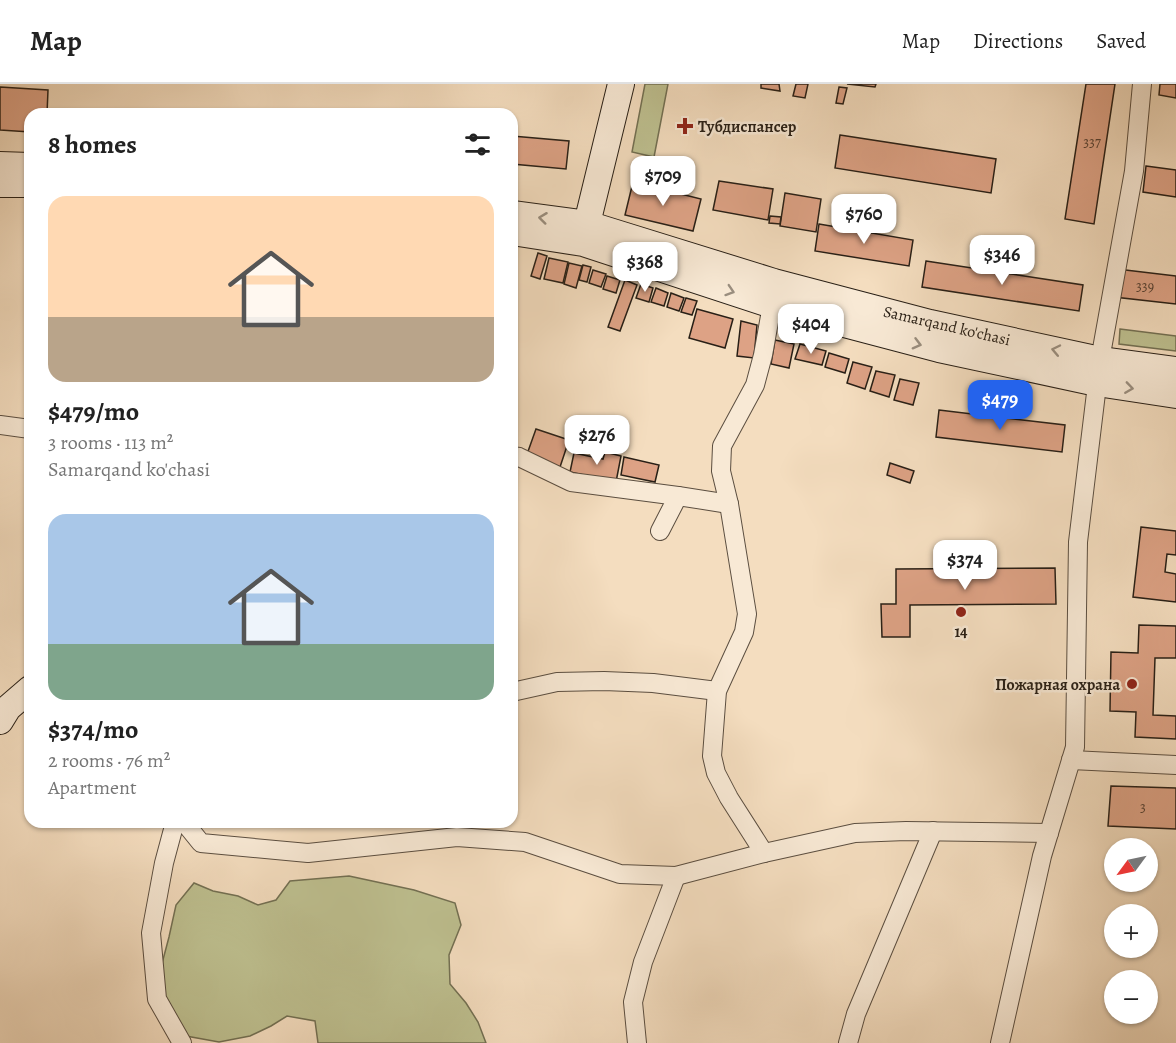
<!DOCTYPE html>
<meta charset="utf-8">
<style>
:root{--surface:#fff;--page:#f6f6f6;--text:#222;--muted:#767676;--line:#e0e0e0;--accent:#2563eb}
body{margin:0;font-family:Alegreya,serif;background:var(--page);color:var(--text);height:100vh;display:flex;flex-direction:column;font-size:22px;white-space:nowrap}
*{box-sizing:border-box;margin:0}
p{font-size:20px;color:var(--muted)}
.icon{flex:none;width:33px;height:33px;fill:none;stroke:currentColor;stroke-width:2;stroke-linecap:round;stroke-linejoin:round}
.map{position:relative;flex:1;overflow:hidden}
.details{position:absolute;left:24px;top:24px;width:494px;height:720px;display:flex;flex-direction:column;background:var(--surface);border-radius:18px;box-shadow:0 2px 4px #0004}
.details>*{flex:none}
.needle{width:39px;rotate:237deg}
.fabs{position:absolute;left:1104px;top:754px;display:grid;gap:12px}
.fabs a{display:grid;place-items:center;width:54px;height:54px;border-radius:50%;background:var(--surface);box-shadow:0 2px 4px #0004;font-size:30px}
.price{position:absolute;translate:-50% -51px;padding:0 14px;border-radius:12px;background:#fff;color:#222;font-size:20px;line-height:39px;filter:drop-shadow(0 2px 3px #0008)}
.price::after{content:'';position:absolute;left:50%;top:36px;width:18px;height:14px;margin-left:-9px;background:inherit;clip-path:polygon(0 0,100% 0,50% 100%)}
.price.on{background:var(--accent);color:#fff}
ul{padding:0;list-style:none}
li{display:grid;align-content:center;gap:12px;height:318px;padding:0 24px}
li span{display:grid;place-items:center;height:186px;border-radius:18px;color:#555}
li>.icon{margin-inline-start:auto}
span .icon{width:108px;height:108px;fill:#fffc;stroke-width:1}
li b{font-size:26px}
h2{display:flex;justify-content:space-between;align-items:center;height:72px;padding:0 24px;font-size:26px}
header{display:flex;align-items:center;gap:36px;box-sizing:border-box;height:84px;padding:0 30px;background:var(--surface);border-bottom:2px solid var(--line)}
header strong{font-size:28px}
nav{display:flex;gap:33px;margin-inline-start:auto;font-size:21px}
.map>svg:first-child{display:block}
</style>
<header>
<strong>Map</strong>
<nav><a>Map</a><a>Directions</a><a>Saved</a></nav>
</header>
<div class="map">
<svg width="1176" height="959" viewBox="0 0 1176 959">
<rect width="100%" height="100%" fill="#f4ddbf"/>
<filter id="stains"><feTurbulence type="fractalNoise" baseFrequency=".00333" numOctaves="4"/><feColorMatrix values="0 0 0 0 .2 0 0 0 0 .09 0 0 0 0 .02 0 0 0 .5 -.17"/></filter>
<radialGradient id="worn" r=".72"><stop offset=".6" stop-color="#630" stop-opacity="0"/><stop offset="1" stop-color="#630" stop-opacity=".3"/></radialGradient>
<g fill="#bec090" stroke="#737053" stroke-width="1.5">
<path d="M 645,0 L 668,0 L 654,73 L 632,68 Z"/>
<path d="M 1120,245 L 1176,252 L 1176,267 L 1119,260 Z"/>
<path d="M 349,792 L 414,806 L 455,819 L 461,841 L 449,871 L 450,900 L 466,919 L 478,938 L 486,959 L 318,959 L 315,937 L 287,932 L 271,942 L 250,952 L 219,958 L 186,952 L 164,916 L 160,887 L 169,853 L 176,821 L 194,799 L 213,807 L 238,812 L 258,821 L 276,816 L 290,797 Z"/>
</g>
<g fill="#dda285" stroke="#281f16" stroke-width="1.5">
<path d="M 761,0 L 779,0 L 780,7 L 761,4 Z"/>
<path d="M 796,0 L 808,0 L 805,14 L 793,12 Z"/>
<path d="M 847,0 L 876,0 L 875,3 Z"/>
<path d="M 1086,0 L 1115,0 L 1094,140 L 1065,135 Z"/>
<path d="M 1160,0 L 1176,0 L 1176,14 L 1159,11 Z"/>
<path d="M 0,3 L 48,6 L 47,30 L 30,30 L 30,48 L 0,46 Z"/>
<path d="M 839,3 L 847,4 L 843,20 L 836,19 Z"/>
<path d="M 840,51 L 996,75 L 991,109 L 835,84 Z"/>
<path d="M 512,52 L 569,57 L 566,85 L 512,80 Z"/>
<path d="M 1146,82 L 1176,86 L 1176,113 L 1143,108 Z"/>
<path d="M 719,97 L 773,105 L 768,136 L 713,126 Z"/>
<path d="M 633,98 L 701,115 L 693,147 L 625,131 Z"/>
<path d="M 785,109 L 821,115 L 816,148 L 780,142 Z"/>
<path d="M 770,132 L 781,133 L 780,140 L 769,139 Z"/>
<path d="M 819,140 L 913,156 L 909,182 L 815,167 Z"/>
<path d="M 538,169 L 547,172 L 540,195 L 531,192 Z"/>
<path d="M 549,174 L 568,178 L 563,199 L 544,195 Z"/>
<path d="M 926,177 L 1083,201 L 1079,227 L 922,203 Z"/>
<path d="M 569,179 L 582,182 L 576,204 L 564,200 Z"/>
<path d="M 583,181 L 591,183 L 587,198 L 579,196 Z"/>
<path d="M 1117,185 L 1176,192 L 1176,220 L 1114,213 Z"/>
<path d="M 593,186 L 606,190 L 601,203 L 589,199 Z"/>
<path d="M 607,192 L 620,196 L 616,209 L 603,205 Z"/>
<path d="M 625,196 L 637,201 L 620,247 L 608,243 Z"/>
<path d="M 641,200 L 653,204 L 649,218 L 636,214 Z"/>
<path d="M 656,204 L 668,209 L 664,222 L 651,218 Z"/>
<path d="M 671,209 L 684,214 L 679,227 L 667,223 Z"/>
<path d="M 686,214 L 697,217 L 692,231 L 681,228 Z"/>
<path d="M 697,225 L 733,235 L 725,264 L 689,254 Z"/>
<path d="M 741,237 L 757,241 L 754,274 L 737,272 Z"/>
<path d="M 775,256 L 794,260 L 789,284 L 771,280 Z"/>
<path d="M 800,260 L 826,267 L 822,281 L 795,275 Z"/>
<path d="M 829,269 L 849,275 L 845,289 L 825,283 Z"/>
<path d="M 853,278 L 872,283 L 865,305 L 847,299 Z"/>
<path d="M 876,287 L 895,291 L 889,313 L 870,307 Z"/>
<path d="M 900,295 L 919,299 L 913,321 L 894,316 Z"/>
<path d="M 939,326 L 1065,341 L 1062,368 L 936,353 Z"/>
<path d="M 536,345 L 569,356 L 560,383 L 526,373 Z"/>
<path d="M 605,368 L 621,372 L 616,398 L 570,388 L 574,369 L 603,375 Z"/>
<path d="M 624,373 L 659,381 L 655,398 L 621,391 Z"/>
<path d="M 890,379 L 914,387 L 910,399 L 887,391 Z"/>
<path d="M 1141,443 L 1176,447 L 1176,471 L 1167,470 L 1165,488 L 1176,490 L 1176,518 L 1133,513 Z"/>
<path d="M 1055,484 L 1056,520 L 910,521 L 910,553 L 882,553 L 881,520 L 896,520 L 896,485 Z"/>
<path d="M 1139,541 L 1176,542 L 1176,574 L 1155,574 L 1153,631 L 1176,632 L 1176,655 L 1135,653 L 1136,628 L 1110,627 L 1111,568 L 1138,569 Z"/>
<path d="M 1111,702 L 1176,704 L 1176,745 L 1108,742 Z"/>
</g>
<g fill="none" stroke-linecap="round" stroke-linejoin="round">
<defs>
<g id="street">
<path d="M 0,341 L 30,345"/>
<path d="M 512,372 L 519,373 L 571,398 L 678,412 L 729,420"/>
<path d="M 660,447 L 678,412"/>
<path d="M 512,608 L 557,598 L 604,597 L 653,599 L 717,607"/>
<path d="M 1071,676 L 1176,681"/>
<path d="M 175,738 L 164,779 L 151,849 L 157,915 L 182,959"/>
<path d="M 184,738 L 201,759 L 308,769 L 457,753 L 525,758 L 620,790 L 676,792 L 764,769 L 855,749 L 906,747 L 1049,749"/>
<path d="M 764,769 L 729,714 L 716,689 L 712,672 L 717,607 L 744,548 L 747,530 L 729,420 L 721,387 L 722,362 L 755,301 L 763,271 L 772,221 L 773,210"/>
<path d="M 637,959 L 633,918 L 643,878 L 676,792"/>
<path d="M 848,959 L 856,930 L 933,747"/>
<path d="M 1000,959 L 1042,772 L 1075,663 L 1078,458 L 1100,276 L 1134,87 L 1142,0"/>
</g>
<g id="secondary">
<path d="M 0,81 L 30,82"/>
<path d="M 0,100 L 30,100"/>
<path d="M 512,130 L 587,140 L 774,198 L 930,239 L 1100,276 L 1176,286"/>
<path d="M 512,148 L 583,159 L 772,221 L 939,265 L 1097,299 L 1176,311"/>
<path d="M 583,156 L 621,0"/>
<path d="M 0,637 L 8,624 L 30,605"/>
</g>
</defs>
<use href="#street" stroke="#5b4e40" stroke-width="20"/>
<use href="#secondary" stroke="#281f16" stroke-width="28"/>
<use href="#street" stroke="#f8e9d5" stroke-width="18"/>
<use href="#secondary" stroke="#f8e9d5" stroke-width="26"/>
</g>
<defs><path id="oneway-chevron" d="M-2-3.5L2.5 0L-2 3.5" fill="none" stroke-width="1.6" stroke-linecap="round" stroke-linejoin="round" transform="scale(1.5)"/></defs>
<g stroke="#9a8e7f">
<use href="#oneway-chevron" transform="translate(543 134) rotate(-173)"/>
<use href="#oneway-chevron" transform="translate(730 207) rotate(18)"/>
<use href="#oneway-chevron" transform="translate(917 260) rotate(15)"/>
<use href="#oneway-chevron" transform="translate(1056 266) rotate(-168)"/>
<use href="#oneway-chevron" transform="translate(1129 304) rotate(8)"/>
</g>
<g fill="#8f2418" stroke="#f8e9d5" stroke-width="2">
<path d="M682 33h6v6h6v6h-6v6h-6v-6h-6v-6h6z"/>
<circle cx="961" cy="528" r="6"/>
<circle cx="1132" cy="600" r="6"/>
</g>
<g text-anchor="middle" stroke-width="5" stroke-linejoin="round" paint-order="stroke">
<g font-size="14" fill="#554032">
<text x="1092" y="63">337</text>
<text x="1145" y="207">339</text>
<text x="1143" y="728">3</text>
</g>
<g font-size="16" font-weight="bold" fill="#281f16" stroke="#f8e9d5" text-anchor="start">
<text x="698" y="48">Тубдиспансер</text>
<text x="961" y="553" text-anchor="middle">14</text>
<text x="1120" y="606" text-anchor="end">Пожарная охрана</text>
</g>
<g font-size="16" fill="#281f16" stroke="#f8e9d5">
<text transform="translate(947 241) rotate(13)" y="6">Samarqand ko'chasi</text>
</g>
</g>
<rect width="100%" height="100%" filter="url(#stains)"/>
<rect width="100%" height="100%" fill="url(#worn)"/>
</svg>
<div class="fabs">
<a><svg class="needle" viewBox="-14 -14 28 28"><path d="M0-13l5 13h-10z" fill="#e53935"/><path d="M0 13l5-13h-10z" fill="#767676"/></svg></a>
<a>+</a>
<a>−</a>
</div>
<b class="price" style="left:663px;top:123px">$709</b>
<b class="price" style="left:864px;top:161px">$760</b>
<b class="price" style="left:1002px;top:202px">$346</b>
<b class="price" style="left:645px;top:209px">$368</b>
<b class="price" style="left:811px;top:271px">$404</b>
<b class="price on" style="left:1000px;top:347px">$479</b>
<b class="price" style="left:597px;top:382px">$276</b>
<b class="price" style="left:965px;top:507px">$374</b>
<section class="details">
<h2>8 homes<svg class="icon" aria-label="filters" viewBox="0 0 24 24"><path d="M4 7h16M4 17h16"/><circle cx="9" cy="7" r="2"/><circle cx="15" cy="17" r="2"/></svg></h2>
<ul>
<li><span style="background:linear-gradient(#ffd9b3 65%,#b9a48a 0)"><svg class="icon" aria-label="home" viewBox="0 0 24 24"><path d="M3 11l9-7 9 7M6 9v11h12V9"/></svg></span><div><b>$479/mo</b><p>3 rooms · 113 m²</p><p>Samarqand ko'chasi</p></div></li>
<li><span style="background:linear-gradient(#a9c7e8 70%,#7fa58c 0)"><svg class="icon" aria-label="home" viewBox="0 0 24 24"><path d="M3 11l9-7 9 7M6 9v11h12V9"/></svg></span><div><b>$374/mo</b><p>2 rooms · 76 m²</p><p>Apartment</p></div></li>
</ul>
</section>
</div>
